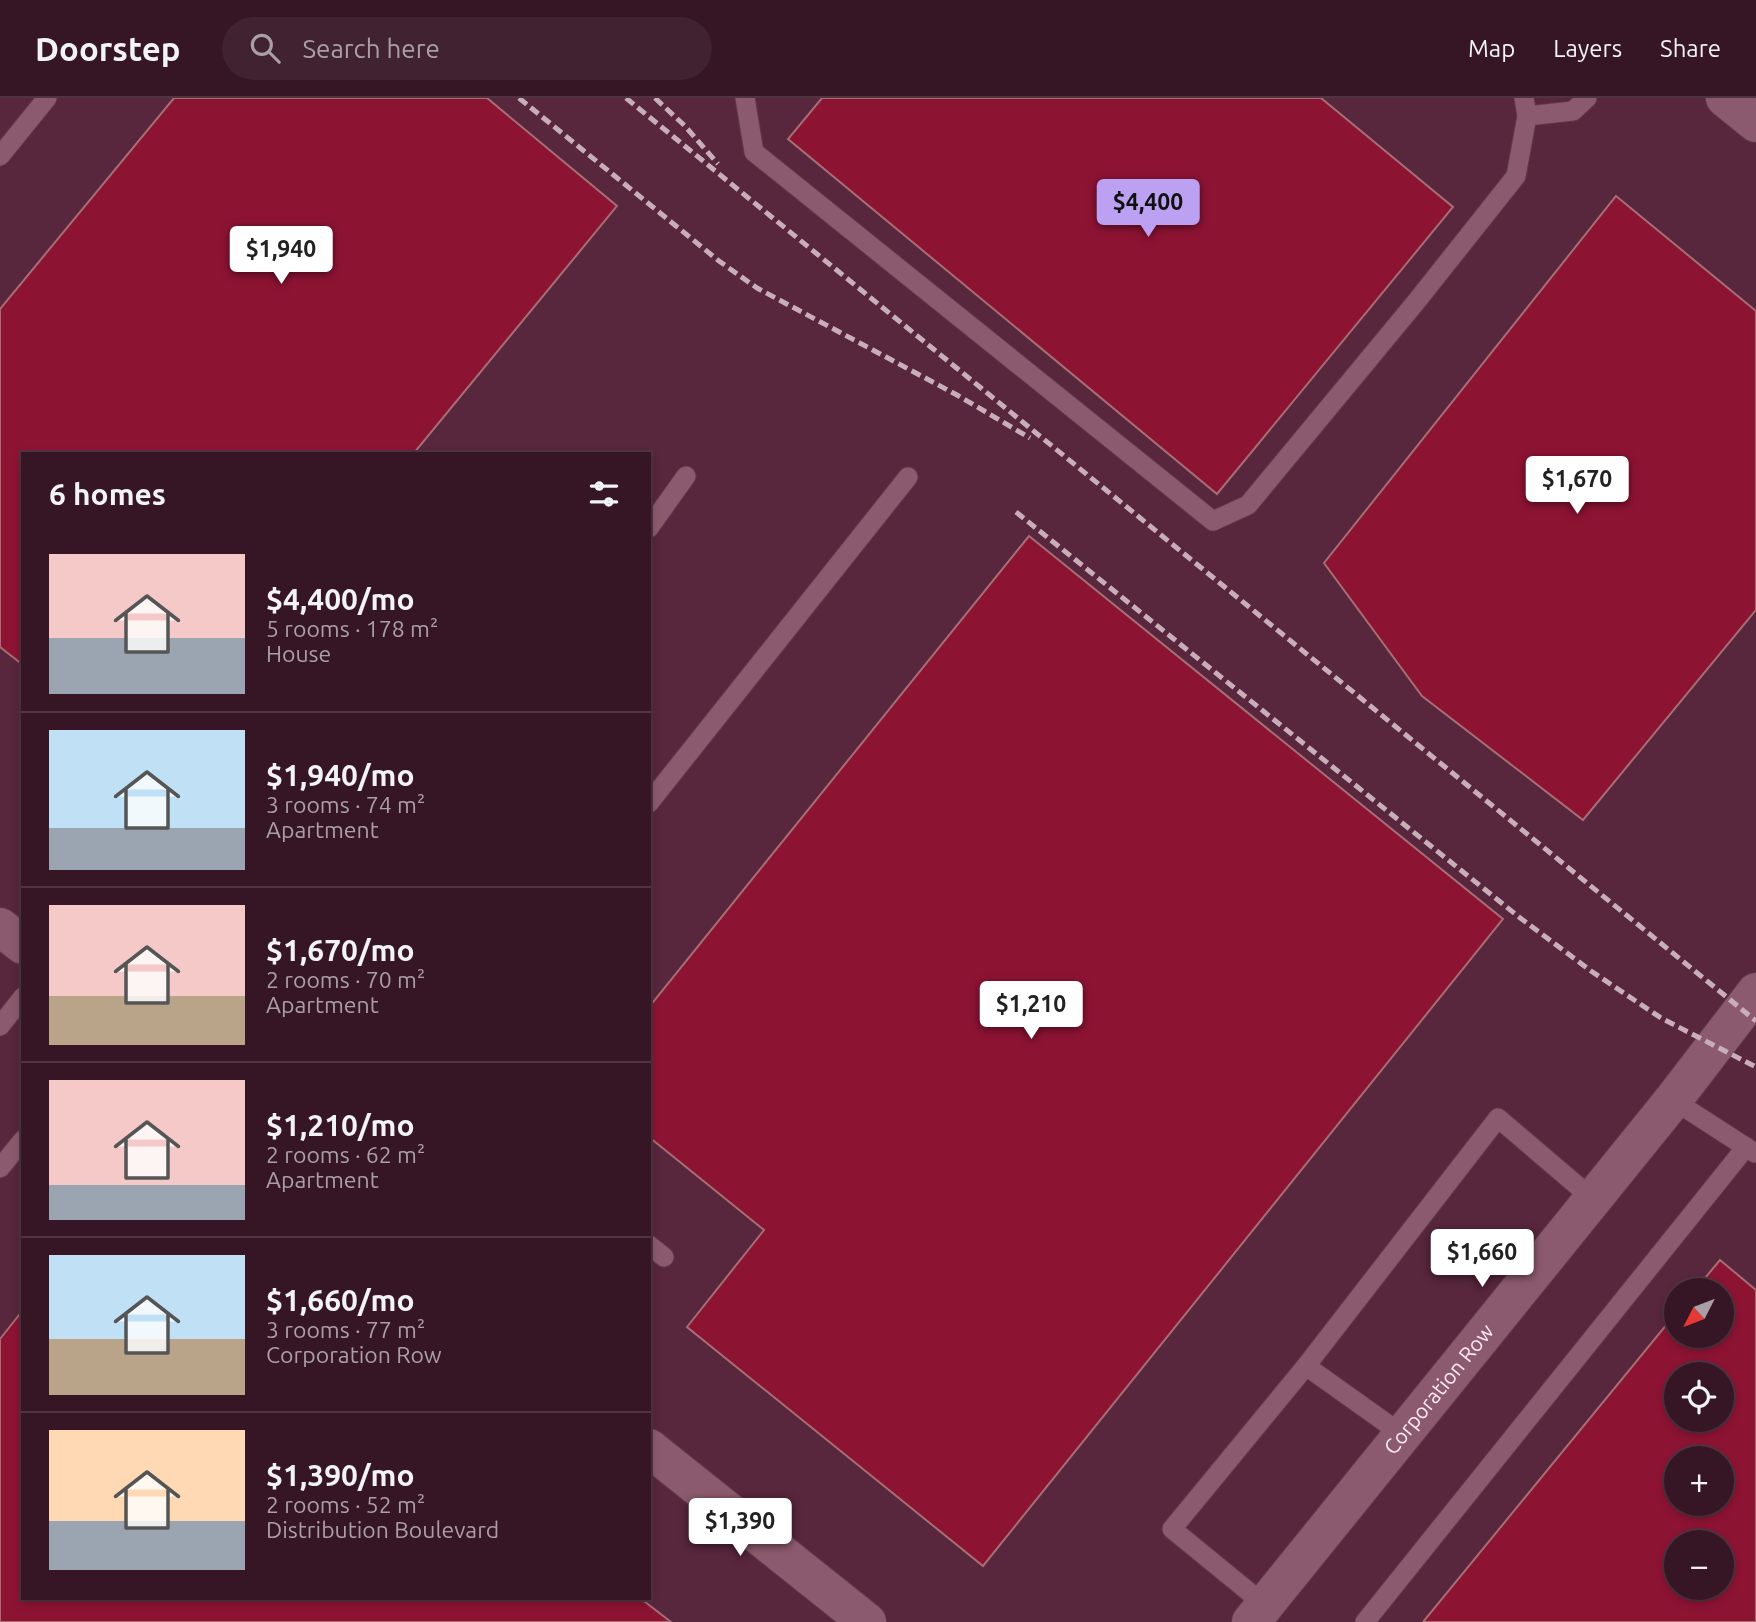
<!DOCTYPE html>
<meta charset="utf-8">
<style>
:root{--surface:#361524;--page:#412231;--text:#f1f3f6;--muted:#aa9fa6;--line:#503441;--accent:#bca0f2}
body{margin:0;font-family:Ubuntu,sans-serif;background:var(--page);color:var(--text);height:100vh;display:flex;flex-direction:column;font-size:26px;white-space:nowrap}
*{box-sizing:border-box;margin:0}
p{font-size:23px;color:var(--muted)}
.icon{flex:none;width:38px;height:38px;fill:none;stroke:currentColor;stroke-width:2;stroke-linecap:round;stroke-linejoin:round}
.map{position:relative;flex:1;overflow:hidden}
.details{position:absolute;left:21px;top:354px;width:630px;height:1148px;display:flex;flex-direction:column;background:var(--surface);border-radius:0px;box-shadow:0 4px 10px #0003,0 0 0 2px var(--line)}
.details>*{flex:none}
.needle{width:46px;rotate:228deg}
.buttons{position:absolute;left:1664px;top:1180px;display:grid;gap:14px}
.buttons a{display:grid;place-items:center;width:70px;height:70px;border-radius:50%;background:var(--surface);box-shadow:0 4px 10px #0003,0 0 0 2px var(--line);font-size:35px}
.price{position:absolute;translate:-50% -60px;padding:0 16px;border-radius:7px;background:#fff;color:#222;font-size:23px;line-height:46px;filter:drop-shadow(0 2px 4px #0008)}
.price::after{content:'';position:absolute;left:50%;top:42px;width:21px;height:16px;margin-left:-10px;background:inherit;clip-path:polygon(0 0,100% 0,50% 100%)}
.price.active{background:var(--accent);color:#111}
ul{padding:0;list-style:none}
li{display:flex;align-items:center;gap:21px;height:175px;padding:0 28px}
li+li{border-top:2px solid var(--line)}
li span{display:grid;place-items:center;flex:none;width:196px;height:140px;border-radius:0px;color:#555}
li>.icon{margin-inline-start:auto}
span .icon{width:84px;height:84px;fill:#fffc;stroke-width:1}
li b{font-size:30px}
h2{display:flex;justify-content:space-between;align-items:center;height:84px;padding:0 28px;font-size:30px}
header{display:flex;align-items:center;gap:42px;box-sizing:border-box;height:98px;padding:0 35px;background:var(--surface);border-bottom:2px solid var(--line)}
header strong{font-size:33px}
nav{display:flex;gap:38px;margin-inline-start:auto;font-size:24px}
.search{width:490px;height:63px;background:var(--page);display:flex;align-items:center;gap:18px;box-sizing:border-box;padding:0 24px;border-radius:38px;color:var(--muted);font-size:26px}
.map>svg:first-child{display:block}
</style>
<header>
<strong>Doorstep</strong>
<div class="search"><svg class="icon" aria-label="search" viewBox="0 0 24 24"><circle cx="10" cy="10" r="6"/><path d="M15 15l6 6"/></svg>Search here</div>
<nav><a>Map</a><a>Layers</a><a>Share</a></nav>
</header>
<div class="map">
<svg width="1756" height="1524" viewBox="0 0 1756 1524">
<rect width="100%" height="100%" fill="#481c30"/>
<path fill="#58263d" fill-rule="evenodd" d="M 0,0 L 1756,0 L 1756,1524 L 0,1524 ZM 23,355 L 649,355 L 649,1500 L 23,1500 ZM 1676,1192 L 1722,1192 L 1722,1237 L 1676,1237 ZM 1676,1276 L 1722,1276 L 1722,1321 L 1676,1321 ZM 1676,1360 L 1722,1360 L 1722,1405 L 1676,1405 ZM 1676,1444 L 1722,1444 L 1722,1489 L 1676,1489 Z"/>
<g fill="#8d1333" stroke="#a66e73" stroke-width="2" fill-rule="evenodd">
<path d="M 174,0 L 487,0 L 617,108 L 414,355 L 23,355 L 23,567 L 0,549 L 0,211 Z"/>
<path d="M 822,0 L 1321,0 L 1453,109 L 1217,396 L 788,41 Z"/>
<path d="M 1616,98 L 1756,213 L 1756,512 L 1583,722 L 1422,598 L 1324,465 Z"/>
<path d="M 1029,438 L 1503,821 L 983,1468 L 687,1229 L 764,1132 L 649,1039 L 649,909 Z"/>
<path d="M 1720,1162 L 1756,1192 L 1756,1524 L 1423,1524 L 1676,1215 L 1676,1237 L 1722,1237 L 1722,1192 L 1695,1192 ZM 1676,1276 L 1722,1276 L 1722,1321 L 1676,1321 ZM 1676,1360 L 1722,1360 L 1722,1405 L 1676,1405 ZM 1676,1444 L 1722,1444 L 1722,1489 L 1676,1489 Z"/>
<path d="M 23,1212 L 23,1500 L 640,1500 L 671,1524 L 0,1524 L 0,1241 Z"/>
</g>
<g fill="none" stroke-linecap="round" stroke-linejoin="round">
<defs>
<g id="lane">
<path d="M 745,0 L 754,54 L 1213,423 L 1248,407 L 1416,204 L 1516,78 L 1527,18"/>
<path d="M 1524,0 L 1527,18 L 1573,13 L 1587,0"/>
<path d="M 0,58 L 47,0"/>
<path d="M 649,430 L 686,378"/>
<path d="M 649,705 L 908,379"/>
<path d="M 0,928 L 23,899"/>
<path d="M 1673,1002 L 1755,1055"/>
<path d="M 0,1070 L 23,1042"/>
<path d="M 649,1147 L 664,1159"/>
<path d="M 1306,1268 L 1403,1337"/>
<path d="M 1265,1507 L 1172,1431 L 1306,1268 L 1498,1020 L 1593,1101"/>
<path d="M 1365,1524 L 1746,1049"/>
</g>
<g id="street">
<path d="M 1725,0 L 1756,25"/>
<path d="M 0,829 L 23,847"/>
<path d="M 649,1350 L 867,1524"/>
<path id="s1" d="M 1251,1524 L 1673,1002 L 1756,894"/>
</g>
</defs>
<use href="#lane" stroke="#5e3b4c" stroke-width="21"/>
<use href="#street" stroke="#5e3b4c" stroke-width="40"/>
<use href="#lane" stroke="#8c5a6e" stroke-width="19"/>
<use href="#street" stroke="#8c5a6e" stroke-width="38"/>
<g stroke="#c8aeb8" stroke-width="5" stroke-dasharray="10 5" stroke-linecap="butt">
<path d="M 519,0 L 719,163 L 757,190 L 957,297 L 1030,340"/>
<path d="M 626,0 L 1756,923"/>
<path d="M 655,0 L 685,28 L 718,66"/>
<path d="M 1016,414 L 1519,819 L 1591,873 L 1661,920 L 1756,969"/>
</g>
</g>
<g text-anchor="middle" stroke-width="6" stroke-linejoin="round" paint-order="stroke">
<g font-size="21" fill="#feebf2" stroke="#481c30">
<text dy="7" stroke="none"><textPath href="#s1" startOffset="299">Corporation Row</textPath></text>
</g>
</g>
</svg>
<div class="buttons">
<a><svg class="needle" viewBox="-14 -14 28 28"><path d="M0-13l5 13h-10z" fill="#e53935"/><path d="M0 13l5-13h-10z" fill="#aa9fa6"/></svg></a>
<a><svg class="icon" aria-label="locate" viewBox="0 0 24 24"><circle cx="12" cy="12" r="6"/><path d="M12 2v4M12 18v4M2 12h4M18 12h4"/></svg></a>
<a>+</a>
<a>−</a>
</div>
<b class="price active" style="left:1148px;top:141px">$4,400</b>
<b class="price" style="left:281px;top:188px">$1,940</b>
<b class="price" style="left:1577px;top:418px">$1,670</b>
<b class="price" style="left:1031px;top:943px">$1,210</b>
<b class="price" style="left:1482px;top:1191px">$1,660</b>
<b class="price" style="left:740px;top:1460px">$1,390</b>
<section class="details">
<h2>6 homes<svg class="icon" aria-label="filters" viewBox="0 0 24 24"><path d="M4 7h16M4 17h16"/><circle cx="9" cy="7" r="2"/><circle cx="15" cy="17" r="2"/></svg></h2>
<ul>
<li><span style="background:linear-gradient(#f6c9c9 60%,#9aa5b1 0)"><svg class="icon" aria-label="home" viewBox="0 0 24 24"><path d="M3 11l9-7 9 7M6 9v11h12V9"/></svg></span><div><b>$4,400/mo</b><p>5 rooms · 178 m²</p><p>House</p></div></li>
<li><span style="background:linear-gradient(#bfe0f5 70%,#9aa5b1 0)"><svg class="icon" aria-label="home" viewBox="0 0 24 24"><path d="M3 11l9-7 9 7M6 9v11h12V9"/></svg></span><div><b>$1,940/mo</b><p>3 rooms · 74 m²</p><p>Apartment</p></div></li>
<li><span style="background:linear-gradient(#f6c9c9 65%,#b9a48a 0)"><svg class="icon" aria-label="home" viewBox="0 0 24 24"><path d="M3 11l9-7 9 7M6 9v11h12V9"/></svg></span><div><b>$1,670/mo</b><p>2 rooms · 70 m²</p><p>Apartment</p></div></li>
<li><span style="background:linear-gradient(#f6c9c9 75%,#9aa5b1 0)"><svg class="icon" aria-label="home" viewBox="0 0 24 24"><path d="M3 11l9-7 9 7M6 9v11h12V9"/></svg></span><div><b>$1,210/mo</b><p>2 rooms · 62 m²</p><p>Apartment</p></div></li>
<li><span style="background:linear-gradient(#bfe0f5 60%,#b9a48a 0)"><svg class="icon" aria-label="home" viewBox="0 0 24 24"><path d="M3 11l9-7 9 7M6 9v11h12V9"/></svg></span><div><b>$1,660/mo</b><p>3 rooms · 77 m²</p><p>Corporation Row</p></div></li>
<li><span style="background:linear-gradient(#ffd9b3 65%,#9aa5b1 0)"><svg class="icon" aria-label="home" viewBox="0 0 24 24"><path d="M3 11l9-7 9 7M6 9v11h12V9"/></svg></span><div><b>$1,390/mo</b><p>2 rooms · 52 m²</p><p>Distribution Boulevard</p></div></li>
</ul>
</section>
</div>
